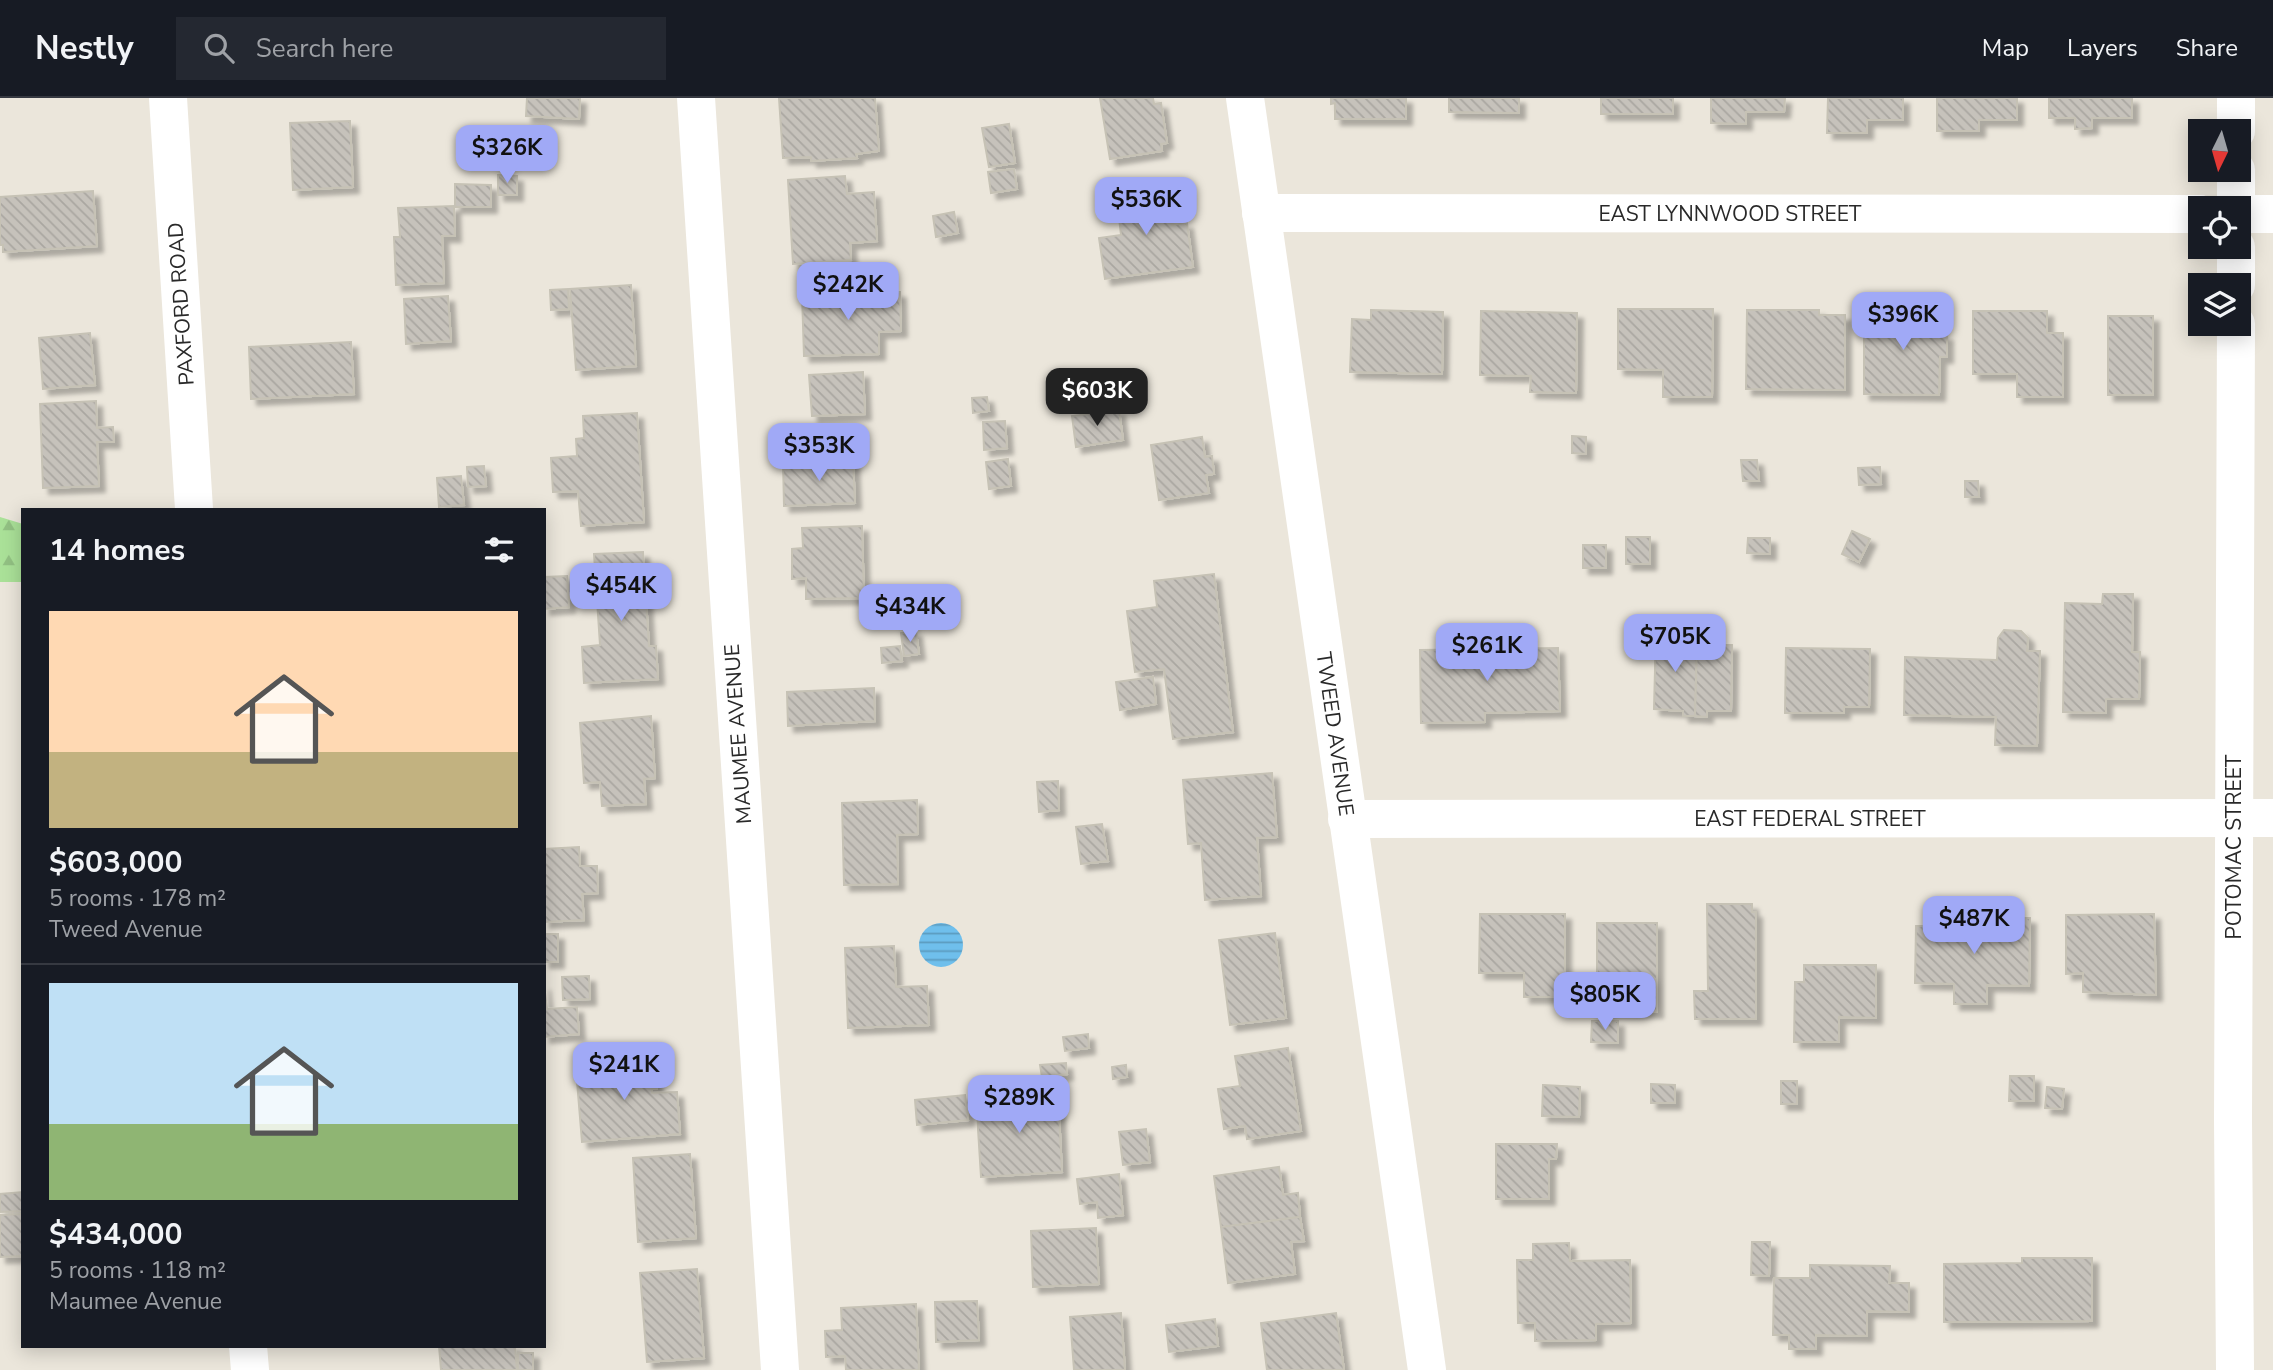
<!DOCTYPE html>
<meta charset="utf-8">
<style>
:root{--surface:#171b24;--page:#242831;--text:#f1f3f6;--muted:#9ea1a6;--line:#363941;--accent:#a0a9f6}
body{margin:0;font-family:"Nunito Sans",sans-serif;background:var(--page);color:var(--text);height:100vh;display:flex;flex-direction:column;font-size:26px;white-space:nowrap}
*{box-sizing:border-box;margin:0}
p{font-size:23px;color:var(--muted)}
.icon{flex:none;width:38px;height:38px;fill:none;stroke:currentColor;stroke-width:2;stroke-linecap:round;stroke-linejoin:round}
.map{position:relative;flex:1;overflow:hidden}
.details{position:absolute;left:21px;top:410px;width:525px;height:840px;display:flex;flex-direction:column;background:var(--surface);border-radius:0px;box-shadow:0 4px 18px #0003}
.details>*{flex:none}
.needle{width:46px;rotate:185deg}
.buttons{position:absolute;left:2188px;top:21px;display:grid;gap:14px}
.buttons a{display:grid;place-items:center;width:63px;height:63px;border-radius:0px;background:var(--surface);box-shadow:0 4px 18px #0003;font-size:35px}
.price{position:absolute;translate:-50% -60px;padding:0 16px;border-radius:14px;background:var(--accent);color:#111;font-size:23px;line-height:46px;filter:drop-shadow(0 2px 4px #0008)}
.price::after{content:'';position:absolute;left:50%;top:42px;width:21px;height:16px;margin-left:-10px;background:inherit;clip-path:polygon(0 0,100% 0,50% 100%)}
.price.selected{background:#222;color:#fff}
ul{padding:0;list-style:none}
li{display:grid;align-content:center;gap:14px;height:371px;padding:0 28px}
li+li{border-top:2px solid var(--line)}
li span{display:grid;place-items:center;height:217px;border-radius:0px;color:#555}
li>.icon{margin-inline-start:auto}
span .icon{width:126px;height:126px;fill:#fffc;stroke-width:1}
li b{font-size:30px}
h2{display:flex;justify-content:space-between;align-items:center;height:84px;padding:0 28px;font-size:30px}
header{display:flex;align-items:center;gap:42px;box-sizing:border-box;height:98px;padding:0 35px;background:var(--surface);border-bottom:2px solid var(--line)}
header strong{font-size:33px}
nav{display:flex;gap:38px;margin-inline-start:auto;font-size:24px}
.search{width:490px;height:63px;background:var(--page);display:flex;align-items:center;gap:18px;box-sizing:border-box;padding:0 24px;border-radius:0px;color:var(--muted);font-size:26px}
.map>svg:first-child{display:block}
</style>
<header>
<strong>Nestly</strong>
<div class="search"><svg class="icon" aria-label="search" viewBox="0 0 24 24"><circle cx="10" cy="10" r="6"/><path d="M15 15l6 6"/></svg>Search here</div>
<nav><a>Map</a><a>Layers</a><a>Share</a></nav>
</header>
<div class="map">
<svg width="2273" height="1272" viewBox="0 0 2273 1272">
<defs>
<pattern id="forest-firs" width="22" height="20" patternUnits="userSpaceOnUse" patternTransform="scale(1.75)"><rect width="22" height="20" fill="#aae198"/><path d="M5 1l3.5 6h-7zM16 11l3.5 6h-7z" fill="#92c183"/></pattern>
<pattern id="water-rules" width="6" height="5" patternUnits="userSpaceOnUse" patternTransform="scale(1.75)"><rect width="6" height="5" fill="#6fbfec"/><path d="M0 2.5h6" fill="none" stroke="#5b9bbf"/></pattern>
<pattern id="building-back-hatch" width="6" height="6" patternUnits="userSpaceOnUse" patternTransform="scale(1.75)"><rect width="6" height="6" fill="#c6c2bb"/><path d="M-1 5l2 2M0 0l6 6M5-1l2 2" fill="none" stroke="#aaa7a1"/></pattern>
<filter id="shadow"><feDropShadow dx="6" dy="6" stdDeviation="2" flood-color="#0004"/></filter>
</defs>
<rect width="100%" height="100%" fill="#ebe6db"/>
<path fill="url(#forest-firs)" d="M 0,419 L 23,426 L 23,484 L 0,484 Z"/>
<circle fill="url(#water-rules)" cx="941" cy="847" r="22"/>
<g fill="url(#building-back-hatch)" stroke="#c6c2b5" stroke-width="2" filter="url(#shadow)">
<path d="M 527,0 L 580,0 L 579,21 L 526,18 Z"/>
<path d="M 779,0 L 875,0 L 879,53 L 856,56 L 857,60 L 811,63 L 811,59 L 783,60 Z"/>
<path d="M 1100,0 L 1153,0 L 1154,6 L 1161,5 L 1167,45 L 1161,46 L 1162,53 L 1110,61 Z"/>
<path d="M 1331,0 L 1406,0 L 1406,21 L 1335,21 L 1335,5 L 1331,6 Z"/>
<path d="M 1449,0 L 1519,0 L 1519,15 L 1449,14 Z"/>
<rect x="1601" y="0" width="72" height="16"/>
<path d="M 1711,0 L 1785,0 L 1784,14 L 1746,14 L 1746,26 L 1711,25 Z"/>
<path d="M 1828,0 L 1903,0 L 1903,22 L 1867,22 L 1867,35 L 1827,35 Z"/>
<path d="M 1937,0 L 2017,0 L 2017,22 L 1979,22 L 1979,33 L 1937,33 Z"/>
<path d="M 2049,0 L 2132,0 L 2132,20 L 2092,20 L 2092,30 L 2075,31 L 2075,20 L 2049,20 Z"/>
<path d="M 350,23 L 353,89 L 293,92 L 290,25 Z"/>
<path d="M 1009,26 L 1015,65 L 989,69 L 982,30 Z"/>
<path d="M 1014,71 L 1017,91 L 991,95 L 988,74 Z"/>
<path d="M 498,77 L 517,78 L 517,97 L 498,97 Z"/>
<path d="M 845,78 L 847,96 L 874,94 L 877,143 L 850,145 L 851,162 L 793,166 L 788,82 Z"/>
<path d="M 455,86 L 491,87 L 491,109 L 455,109 Z"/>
<path d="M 1167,88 L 1172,127 L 1187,125 L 1193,169 L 1105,181 L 1099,140 L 1121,137 L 1116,94 Z"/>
<path d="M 93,93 L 97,148 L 3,154 L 3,147 L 0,147 L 0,99 Z"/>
<path d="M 454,108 L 455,138 L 442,138 L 444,185 L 396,187 L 394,139 L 400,139 L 398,110 Z"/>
<path d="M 954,114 L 958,135 L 936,139 L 933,118 Z"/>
<path d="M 631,187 L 636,268 L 576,272 L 570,191 Z"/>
<path d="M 568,191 L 569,211 L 551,212 L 550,192 Z"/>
<path d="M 900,194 L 901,233 L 879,234 L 879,256 L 804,258 L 802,197 Z"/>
<path d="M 448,198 L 451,243 L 406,246 L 404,201 Z"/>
<path d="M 1618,211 L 1713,211 L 1712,299 L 1663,299 L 1663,272 L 1618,271 Z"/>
<path d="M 1864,211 L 1940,211 L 1939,237 L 1947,237 L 1947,259 L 1940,259 L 1939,297 L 1864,296 Z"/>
<path d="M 1371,212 L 1443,214 L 1442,276 L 1350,274 L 1352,221 L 1371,222 Z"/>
<path d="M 1747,212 L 1819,212 L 1819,217 L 1845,217 L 1845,292 L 1746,291 Z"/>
<path d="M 1481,213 L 1577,215 L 1576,295 L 1530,294 L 1531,278 L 1480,277 Z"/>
<path d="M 1973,213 L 2047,213 L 2047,235 L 2063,235 L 2063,299 L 2017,299 L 2017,276 L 1973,276 Z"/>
<rect x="2108" y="218" width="45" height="79"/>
<path d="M 90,235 L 95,287 L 43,291 L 39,240 Z"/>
<path d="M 351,244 L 354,296 L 251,301 L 249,249 Z"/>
<path d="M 863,274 L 865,316 L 812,318 L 809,277 Z"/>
<path d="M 987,299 L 989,313 L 973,315 L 972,300 Z"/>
<path d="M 96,303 L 97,330 L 113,329 L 114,344 L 97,344 L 99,388 L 43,390 L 40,306 Z"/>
<path d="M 1119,312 L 1123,342 L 1076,349 L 1072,318 Z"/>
<path d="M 637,315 L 644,424 L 581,428 L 578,393 L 553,394 L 551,360 L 577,358 L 576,341 L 584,340 L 583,318 Z"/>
<path d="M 1005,323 L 1007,350 L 984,352 L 983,324 Z"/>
<path d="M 1572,338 L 1586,339 L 1586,356 L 1572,355 Z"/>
<path d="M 1202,339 L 1205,359 L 1212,358 L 1214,376 L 1206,377 L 1209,395 L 1159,402 L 1151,347 Z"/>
<path d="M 853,361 L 855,405 L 784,408 L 783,364 Z"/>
<path d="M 1008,361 L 1011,388 L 989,391 L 986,364 Z"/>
<path d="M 1741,362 L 1757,362 L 1759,383 L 1743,383 Z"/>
<path d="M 484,368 L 486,388 L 468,389 L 467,369 Z"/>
<path d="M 1880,369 L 1881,386 L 1859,387 L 1858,370 Z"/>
<path d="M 461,378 L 464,407 L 439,409 L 437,380 Z"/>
<path d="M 1965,383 L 1978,383 L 1979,399 L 1965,399 Z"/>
<path d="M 862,428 L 864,500 L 806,501 L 806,480 L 792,481 L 792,451 L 803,450 L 802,430 Z"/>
<path d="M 1852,433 L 1870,441 L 1859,464 L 1842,456 Z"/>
<rect x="1626" y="439" width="24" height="27"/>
<path d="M 1748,440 L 1770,440 L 1770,456 L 1747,455 Z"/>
<rect x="1583" y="447" width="23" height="23"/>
<path d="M 643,454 L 649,548 L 656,548 L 658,581 L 584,585 L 582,549 L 600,547 L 594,456 Z"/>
<path d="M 1214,476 L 1233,634 L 1173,641 L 1164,571 L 1135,574 L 1127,513 L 1157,509 L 1154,483 Z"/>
<path d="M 567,478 L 569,509 L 544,511 L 544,479 Z"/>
<path d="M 2103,496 L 2133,496 L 2132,554 L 2140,554 L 2139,601 L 2106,601 L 2106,615 L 2063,614 L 2065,505 L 2102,506 Z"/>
<path d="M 1656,532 L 1680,533 L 1679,546 L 1697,547 L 1695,618 L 1683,618 L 1683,613 L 1654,611 Z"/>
<path d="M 2004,532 L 2021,533 L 2028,540 L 2027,553 L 2040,553 L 2037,648 L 1995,647 L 1996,619 L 1904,617 L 1905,559 L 1997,562 L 1998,540 Z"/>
<path d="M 916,533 L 919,556 L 904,558 L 901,535 Z"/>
<path d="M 1697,547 L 1732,547 L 1731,613 L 1707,613 L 1707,619 L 1695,618 Z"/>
<path d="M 900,548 L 902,563 L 882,565 L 881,550 Z"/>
<path d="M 1558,550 L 1560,613 L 1485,615 L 1485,624 L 1421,625 L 1420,552 Z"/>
<path d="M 1786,550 L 1870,551 L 1869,609 L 1844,609 L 1844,615 L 1785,615 Z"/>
<path d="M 1153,579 L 1156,606 L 1120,612 L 1116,584 Z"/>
<path d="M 874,590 L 875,623 L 788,628 L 787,594 Z"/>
<path d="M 651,618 L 655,680 L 644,681 L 646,706 L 602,708 L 600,684 L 584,685 L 580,625 Z"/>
<path d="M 1272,675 L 1277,739 L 1257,740 L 1261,798 L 1205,802 L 1201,745 L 1188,746 L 1183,682 Z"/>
<path d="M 1058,683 L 1059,712 L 1039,714 L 1037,684 Z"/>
<path d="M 917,702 L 918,736 L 897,737 L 898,786 L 844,787 L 842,705 Z"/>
<path d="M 1102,726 L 1108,763 L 1081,766 L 1076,729 Z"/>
<path d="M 579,749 L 580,768 L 597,768 L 598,795 L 582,796 L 584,822 L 544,824 L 544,751 Z"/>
<path d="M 1707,806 L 1752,806 L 1752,814 L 1756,814 L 1756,921 L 1695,921 L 1694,893 L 1708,893 Z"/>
<path d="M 1480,816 L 1565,816 L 1565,899 L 1524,899 L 1524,875 L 1479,875 Z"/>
<path d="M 2154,816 L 2156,897 L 2083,894 L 2083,875 L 2066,876 L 2066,817 Z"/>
<path d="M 1970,820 L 2030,820 L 2029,888 L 1987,887 L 1987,906 L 1954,906 L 1954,886 L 1915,885 L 1916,828 L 1969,828 Z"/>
<path d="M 1597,825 L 1657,825 L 1657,914 L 1597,913 Z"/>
<path d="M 1275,835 L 1286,920 L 1230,927 L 1219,842 Z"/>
<rect x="544" y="836" width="14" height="28"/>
<path d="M 894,848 L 896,889 L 927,888 L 929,927 L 848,930 L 845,850 Z"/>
<path d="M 1804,867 L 1876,867 L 1876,920 L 1839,919 L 1839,944 L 1794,944 L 1795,884 L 1804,884 Z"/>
<path d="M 589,878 L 590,901 L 563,902 L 562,879 Z"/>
<path d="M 544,886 L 547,911 L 577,909 L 579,936 L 544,939 Z"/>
<path d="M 1592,923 L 1618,923 L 1618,945 L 1591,944 Z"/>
<path d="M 1088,936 L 1089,950 L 1065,953 L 1063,939 Z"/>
<path d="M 1288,950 L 1301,1033 L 1247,1041 L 1245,1028 L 1224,1031 L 1218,991 L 1240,988 L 1235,958 Z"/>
<path d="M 609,955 L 609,968 L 655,964 L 657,991 L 652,991 L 652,995 L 677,994 L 680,1036 L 582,1044 L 576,971 L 589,969 L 588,956 Z"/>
<path d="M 1066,965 L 1067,976 L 1042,979 L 1040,967 Z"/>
<path d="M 1126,967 L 1127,979 L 1113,981 L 1112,969 Z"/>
<path d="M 2010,978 L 2034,978 L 2034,1003 L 2009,1003 Z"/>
<rect x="1781" y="983" width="16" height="23"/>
<path d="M 1651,986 L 1675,987 L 1675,1005 L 1651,1005 Z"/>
<path d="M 1543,987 L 1580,989 L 1579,1019 L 1542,1018 Z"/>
<path d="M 2047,989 L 2064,991 L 2062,1011 L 2045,1010 Z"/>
<path d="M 1058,995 L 1062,1074 L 981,1079 L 976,999 Z"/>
<path d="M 965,997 L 968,1022 L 917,1027 L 915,1002 Z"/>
<path d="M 1146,1031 L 1150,1064 L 1123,1067 L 1119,1034 Z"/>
<path d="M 1496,1046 L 1557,1046 L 1556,1061 L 1549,1061 L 1549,1101 L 1496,1101 Z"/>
<path d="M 690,1056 L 696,1140 L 638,1144 L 633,1060 Z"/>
<path d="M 1279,1069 L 1283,1097 L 1298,1095 L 1300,1119 L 1221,1129 L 1214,1078 Z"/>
<path d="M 1119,1076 L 1123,1117 L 1098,1120 L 1097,1104 L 1080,1106 L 1077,1081 Z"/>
<path d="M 23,1094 L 23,1113 L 0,1114 L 0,1096 Z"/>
<path d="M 23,1116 L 23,1158 L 0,1159 L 0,1117 Z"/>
<path d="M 1300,1119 L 1304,1143 L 1291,1144 L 1295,1176 L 1228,1185 L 1221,1129 Z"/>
<path d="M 1096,1130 L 1099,1186 L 1033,1189 L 1031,1133 Z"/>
<path d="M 1752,1144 L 1770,1144 L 1769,1178 L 1751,1177 Z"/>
<path d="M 1569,1145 L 1570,1163 L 1630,1162 L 1631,1225 L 1596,1226 L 1596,1242 L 1535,1243 L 1535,1225 L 1518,1225 L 1517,1162 L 1533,1162 L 1533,1146 Z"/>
<path d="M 2022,1160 L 2092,1160 L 2092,1223 L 1944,1224 L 1944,1166 L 2022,1165 Z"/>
<path d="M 1810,1167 L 1890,1168 L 1889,1185 L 1909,1185 L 1909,1214 L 1867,1213 L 1867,1238 L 1816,1237 L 1816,1251 L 1789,1251 L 1789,1237 L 1773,1237 L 1774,1180 L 1810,1180 Z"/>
<path d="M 697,1171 L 704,1260 L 647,1264 L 640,1175 Z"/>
<path d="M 977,1203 L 979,1242 L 936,1244 L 935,1204 Z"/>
<path d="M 916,1206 L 919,1272 L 846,1272 L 845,1258 L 826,1259 L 825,1233 L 842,1232 L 841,1210 Z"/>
<path d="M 1121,1215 L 1125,1272 L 1074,1272 L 1070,1219 Z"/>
<path d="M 1336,1215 L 1344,1272 L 1267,1272 L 1261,1225 Z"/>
<path d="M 1215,1221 L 1218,1248 L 1169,1254 L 1166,1227 Z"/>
<path d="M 439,1248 L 515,1248 L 517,1272 L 441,1272 Z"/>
<rect x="518" y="1255" width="15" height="17"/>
</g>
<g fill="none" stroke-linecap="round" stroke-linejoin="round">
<g stroke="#fff" stroke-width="38">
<path d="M 168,0 L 194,411"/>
<path d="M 696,0 L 780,1272"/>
<path d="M 1245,0 L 1427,1272"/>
<path d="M 2236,0 L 2236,33"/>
<path d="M 2236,72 L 2236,110"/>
<path d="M 1261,115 L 2200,116"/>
<path d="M 2238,116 L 2273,116"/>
<path d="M 2236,187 L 2236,149"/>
<path d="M 1347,721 L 2273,720"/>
<path d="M 248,1248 L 250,1272"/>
<path d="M 2235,1272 L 2233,1022 L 2236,226"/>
</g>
</g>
<g text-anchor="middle" stroke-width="7" stroke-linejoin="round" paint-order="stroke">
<g font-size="21" fill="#292929" stroke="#fff">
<text x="1730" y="123">EAST LYNNWOOD STREET</text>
<text transform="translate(181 206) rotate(-94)" y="7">PAXFORD ROAD</text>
<text transform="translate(738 636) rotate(-94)" y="7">MAUMEE AVENUE</text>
<text transform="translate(1335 636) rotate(82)" y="7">TWEED AVENUE</text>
<text x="1810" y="728">EAST FEDERAL STREET</text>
<text transform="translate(2234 749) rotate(-90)" y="7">POTOMAC STREET</text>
</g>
</g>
</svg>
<div class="buttons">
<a><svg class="needle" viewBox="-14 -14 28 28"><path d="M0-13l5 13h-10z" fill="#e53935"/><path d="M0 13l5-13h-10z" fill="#9ea1a6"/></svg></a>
<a><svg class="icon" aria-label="locate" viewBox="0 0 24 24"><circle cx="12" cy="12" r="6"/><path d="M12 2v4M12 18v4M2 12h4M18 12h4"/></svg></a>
<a><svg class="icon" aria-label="layers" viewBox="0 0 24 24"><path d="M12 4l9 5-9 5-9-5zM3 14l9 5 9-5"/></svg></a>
</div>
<b class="price" style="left:507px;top:87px">$326K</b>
<b class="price" style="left:1146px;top:139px">$536K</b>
<b class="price" style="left:848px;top:224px">$242K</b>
<b class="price" style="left:1903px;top:254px">$396K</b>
<b class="price selected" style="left:1097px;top:330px">$603K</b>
<b class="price" style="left:819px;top:385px">$353K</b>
<b class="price" style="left:621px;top:525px">$454K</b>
<b class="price" style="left:910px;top:546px">$434K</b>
<b class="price" style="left:1675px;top:576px">$705K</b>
<b class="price" style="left:1487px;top:585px">$261K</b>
<b class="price" style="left:1974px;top:858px">$487K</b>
<b class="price" style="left:1605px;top:934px">$805K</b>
<b class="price" style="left:624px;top:1004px">$241K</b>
<b class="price" style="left:1019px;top:1037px">$289K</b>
<section class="details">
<h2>14 homes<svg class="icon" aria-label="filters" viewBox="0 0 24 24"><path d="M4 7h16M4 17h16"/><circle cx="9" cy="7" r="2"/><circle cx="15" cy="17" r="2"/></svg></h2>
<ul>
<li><span style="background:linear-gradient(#ffd9b3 65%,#c2b280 0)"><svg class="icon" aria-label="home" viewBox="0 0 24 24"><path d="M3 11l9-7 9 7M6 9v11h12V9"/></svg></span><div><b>$603,000</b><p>5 rooms · 178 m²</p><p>Tweed Avenue</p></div></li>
<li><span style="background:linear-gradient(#bfe0f5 65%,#8fb573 0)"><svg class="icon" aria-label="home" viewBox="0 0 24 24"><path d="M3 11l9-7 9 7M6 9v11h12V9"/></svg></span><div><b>$434,000</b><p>5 rooms · 118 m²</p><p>Maumee Avenue</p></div></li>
</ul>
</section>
</div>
